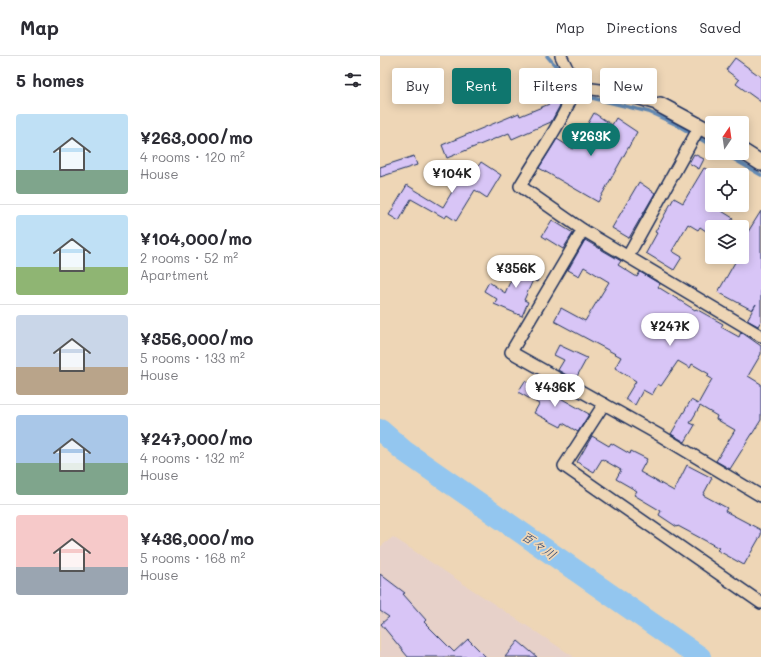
<!DOCTYPE html>
<meta charset="utf-8">
<style>
:root{--surface:#fff;--page:#f7f7f7;--text:#2b2b33;--muted:#7c7c81;--line:#e1e1e2;--accent:#0f766e}
body{margin:0;font-family:Mali,"Klee One",sans-serif;background:var(--page);color:var(--text);height:100vh;display:flex;flex-direction:column;font-size:15px;white-space:nowrap}
*{box-sizing:border-box;margin:0}
p{font-size:13px;color:var(--muted)}
.icon{flex:none;width:22px;height:22px;fill:none;stroke:currentColor;stroke-width:2;stroke-linecap:round;stroke-linejoin:round}
.map{position:relative;flex:1;overflow:hidden}
.details{display:flex;flex-direction:column;background:var(--surface);width:380px}
.details>*{flex:none}
.guide{position:absolute;left:12px;top:12px;width:309px;height:36px;display:flex;gap:8px}
.needle{width:26px;rotate:13deg}
.tools{position:absolute;left:325px;top:60px;display:grid;gap:8px}
.tools a{display:grid;place-items:center;width:44px;height:44px;border-radius:4px;background:var(--surface);box-shadow:0 2px 10px #0003;font-size:20px}
.price{position:absolute;translate:-50% -34px;padding:0 9px;border-radius:14px;background:#fff;color:#222;font-size:13px;line-height:26px;filter:drop-shadow(0 1px 2px #0008)}
.price::after{content:'';position:absolute;left:50%;top:24px;width:12px;height:9px;margin-left:-6px;background:inherit;clip-path:polygon(0 0,100% 0,50% 100%)}
.price.selected{background:var(--accent);color:#fff}
ul{padding:0;list-style:none}
li{display:flex;align-items:center;gap:12px;height:100px;padding:0 16px}
li+li{border-top:1px solid var(--line)}
li span{display:grid;place-items:center;flex:none;width:112px;height:80px;border-radius:4px;color:#555}
li>.icon{margin-inline-start:auto}
span .icon{width:48px;height:48px;fill:#fffc;stroke-width:1}
li b{font-size:17px}
h2{display:flex;justify-content:space-between;align-items:center;height:48px;padding:0 16px;font-size:17px}
.chip{padding:0 14px;border-radius:4px;background:var(--surface);box-shadow:0 2px 10px #0003;font-size:14px;line-height:36px}
.chip.selected{background:var(--accent);color:#fff}
header{display:flex;align-items:center;gap:24px;box-sizing:border-box;height:56px;padding:0 20px;background:var(--surface);border-bottom:1px solid var(--line)}
header strong{font-size:19px}
nav{display:flex;gap:22px;margin-inline-start:auto;font-size:14px}
main{display:flex;flex:1;min-height:0}
.map>svg:first-child{display:block}
</style>
<header>
<strong>Map</strong>
<nav><a>Map</a><a>Directions</a><a>Saved</a></nav>
</header>
<main>
<section class="details">
<h2>5 homes<svg class="icon" aria-label="filters" viewBox="0 0 24 24"><path d="M4 7h16M4 17h16"/><circle cx="9" cy="7" r="2"/><circle cx="15" cy="17" r="2"/></svg></h2>
<ul>
<li><span style="background:linear-gradient(#bfe0f5 70%,#7fa58c 0)"><svg class="icon" aria-label="home" viewBox="0 0 24 24"><path d="M3 11l9-7 9 7M6 9v11h12V9"/></svg></span><div><b>¥263,000/mo</b><p>4 rooms · 120 m²</p><p>House</p></div></li>
<li><span style="background:linear-gradient(#bfe0f5 65%,#8fb573 0)"><svg class="icon" aria-label="home" viewBox="0 0 24 24"><path d="M3 11l9-7 9 7M6 9v11h12V9"/></svg></span><div><b>¥104,000/mo</b><p>2 rooms · 52 m²</p><p>Apartment</p></div></li>
<li><span style="background:linear-gradient(#c9d6e8 65%,#b9a48a 0)"><svg class="icon" aria-label="home" viewBox="0 0 24 24"><path d="M3 11l9-7 9 7M6 9v11h12V9"/></svg></span><div><b>¥356,000/mo</b><p>5 rooms · 133 m²</p><p>House</p></div></li>
<li><span style="background:linear-gradient(#a9c7e8 60%,#7fa58c 0)"><svg class="icon" aria-label="home" viewBox="0 0 24 24"><path d="M3 11l9-7 9 7M6 9v11h12V9"/></svg></span><div><b>¥247,000/mo</b><p>4 rooms · 132 m²</p><p>House</p></div></li>
<li><span style="background:linear-gradient(#f6c9c9 65%,#9aa5b1 0)"><svg class="icon" aria-label="home" viewBox="0 0 24 24"><path d="M3 11l9-7 9 7M6 9v11h12V9"/></svg></span><div><b>¥436,000/mo</b><p>5 rooms · 168 m²</p><p>House</p></div></li>
</ul>
</section>
<div class="map">
<svg width="381" height="601" viewBox="0 0 381 601">
<rect width="100%" height="100%" fill="#eed6b6"/>
<filter id="ink" filterUnits="userSpaceOnUse"><feTurbulence type="fractalNoise" baseFrequency=".025" numOctaves="2"/><feDisplacementMap in="SourceGraphic" scale="8" xChannelSelector="R" yChannelSelector="G"/><feConvolveMatrix kernelMatrix="1 2 1 2 8 2 1 2 1" color-interpolation-filters="sRGB"/></filter>
<g filter="url(#ink)">
<path fill="#e7d1c9" d="M 13,481 L 194,601 L 0,601 L 0,491 Z"/>
<g fill="none" stroke-linecap="round" stroke-linejoin="round">
<g stroke="#638ab5" stroke-width="3.5">
<path d="M 167,0 L 187,23"/>
<path d="M 198,34 L 204,40 L 269,56 L 297,69 L 332,90"/>
<path d="M 343,97 L 381,119"/>
</g>
<path stroke="#93c6ef" stroke-width="22" d="M 0,374 L 24,395 L 320,601"/>
</g>
<g fill="#d8c5f6" stroke="#1b2f5e">
<path d="M 355,2 L 381,21 L 381,46 L 356,28 L 359,24 L 346,14 Z"/>
<path d="M 184,42 L 171,66 L 132,83 L 129,77 L 67,102 L 62,89 L 139,57 L 140,60 Z"/>
<path d="M 214,57 L 232,69 L 236,62 L 257,76 L 218,146 L 159,112 L 177,83 L 193,93 Z"/>
<path d="M 314,98 L 324,103 L 319,113 L 309,107 Z"/>
<path d="M 34,100 L 37,109 L 0,121 L 0,111 Z"/>
<path d="M 101,106 L 121,119 L 107,142 L 95,134 L 76,165 L 67,159 L 65,162 L 31,143 L 19,165 L 9,159 L 27,129 L 63,151 L 79,124 L 77,122 L 85,111 L 94,117 Z"/>
<path d="M 324,112 L 332,116 L 332,149 L 353,162 L 347,171 L 332,171 L 332,179 L 320,171 L 318,174 L 308,168 L 292,195 L 302,201 L 294,214 L 266,197 L 277,177 L 275,176 L 294,142 L 303,147 Z"/>
<path d="M 259,126 L 275,137 L 249,182 L 232,172 Z"/>
<path d="M 381,155 L 381,265 L 378,270 L 367,264 L 376,248 L 372,254 L 338,236 L 358,201 L 362,201 L 362,177 L 366,179 Z"/>
<path d="M 172,164 L 193,177 L 183,193 L 162,180 Z"/>
<path d="M 205,184 L 241,205 L 238,209 L 257,221 L 260,216 L 280,228 L 278,231 L 315,254 L 316,253 L 343,268 L 341,271 L 359,281 L 361,276 L 381,290 L 381,298 L 368,320 L 381,328 L 381,364 L 350,413 L 336,405 L 355,374 L 336,363 L 337,360 L 320,350 L 310,367 L 315,369 L 305,386 L 291,378 L 311,344 L 318,348 L 332,323 L 327,320 L 329,318 L 312,308 L 310,312 L 298,305 L 281,330 L 278,328 L 272,339 L 263,334 L 255,349 L 245,343 L 256,325 L 235,312 L 241,301 L 174,265 L 181,252 L 205,265 L 229,226 L 204,211 L 199,220 L 188,214 Z"/>
<path d="M 140,204 L 162,214 L 157,226 L 153,224 L 144,244 L 148,246 L 142,260 L 114,248 L 117,243 L 104,235 L 109,226 L 125,237 Z"/>
<path d="M 179,289 L 207,302 L 195,324 L 178,314 L 184,304 L 174,299 Z"/>
<path d="M 145,325 L 165,336 L 166,334 L 209,358 L 198,376 L 183,367 L 181,371 L 154,357 L 159,348 L 138,336 Z"/>
<path d="M 212,380 L 229,390 L 231,387 L 250,398 L 251,395 L 267,403 L 260,416 L 294,435 L 307,409 L 332,422 L 323,439 L 347,452 L 345,455 L 381,474 L 381,479 L 364,509 L 337,494 L 339,492 L 298,470 L 297,471 L 279,459 L 281,455 L 254,439 L 257,435 L 236,423 L 241,414 L 222,403 L 214,416 L 197,406 Z"/>
<path d="M 0,518 L 25,537 L 23,538 L 46,564 L 44,566 L 74,596 L 88,583 L 106,601 L 28,601 L 1,568 L 9,561 L 0,555 Z"/>
<path d="M 138,585 L 157,601 L 125,601 Z"/>
</g>
<g fill="none" stroke-linecap="round" stroke-linejoin="round">
<defs>
<g id="street">
<path d="M 181,0 L 196,31 C 183,65 159,98 140,130 L 203,174 L 381,280"/>
<path d="M 196,31 L 236,36 L 280,49"/>
<path d="M 203,174 L 131,296 L 281,380 L 381,440"/>
<path d="M 248,200 L 320,70"/>
<path d="M 224,348 L 184,410 L 381,547"/>
</g>
<g id="secondary">
<path d="M 280,49 L 332,77"/>
<path d="M 362,95 L 381,107"/>
</g>
</defs>
<use href="#street" stroke="#1b2f5e" stroke-width="14"/>
<use href="#secondary" stroke="#1b2f5e" stroke-width="18"/>
<use href="#street" stroke="#eed6b6" stroke-width="11"/>
<use href="#secondary" stroke="#eed6b6" stroke-width="15"/>
</g>
</g>
<g text-anchor="middle" stroke-width="3.5" stroke-linejoin="round" paint-order="stroke">
<g font-size="13" font-style="italic" fill="#2d4674" stroke="#eed6b6">
<text transform="translate(159 489) rotate(35)" y="5">百々川</text>
</g>
</g>
</svg>
<div class="tools">
<a><svg class="needle" viewBox="-14 -14 28 28"><path d="M0-13l5 13h-10z" fill="#e53935"/><path d="M0 13l5-13h-10z" fill="#7c7c81"/></svg></a>
<a><svg class="icon" aria-label="locate" viewBox="0 0 24 24"><circle cx="12" cy="12" r="6"/><path d="M12 2v4M12 18v4M2 12h4M18 12h4"/></svg></a>
<a><svg class="icon" aria-label="layers" viewBox="0 0 24 24"><path d="M12 4l9 5-9 5-9-5zM3 14l9 5 9-5"/></svg></a>
</div>
<b class="price selected" style="left:211px;top:101px">¥263K</b>
<b class="price" style="left:72px;top:138px">¥104K</b>
<b class="price" style="left:136px;top:233px">¥356K</b>
<b class="price" style="left:290px;top:291px">¥247K</b>
<b class="price" style="left:175px;top:352px">¥436K</b>
<div class="guide">
<a class="chip">Buy</a>
<a class="chip selected">Rent</a>
<a class="chip">Filters</a>
<a class="chip">New</a>
</div>
</div>
</main>
